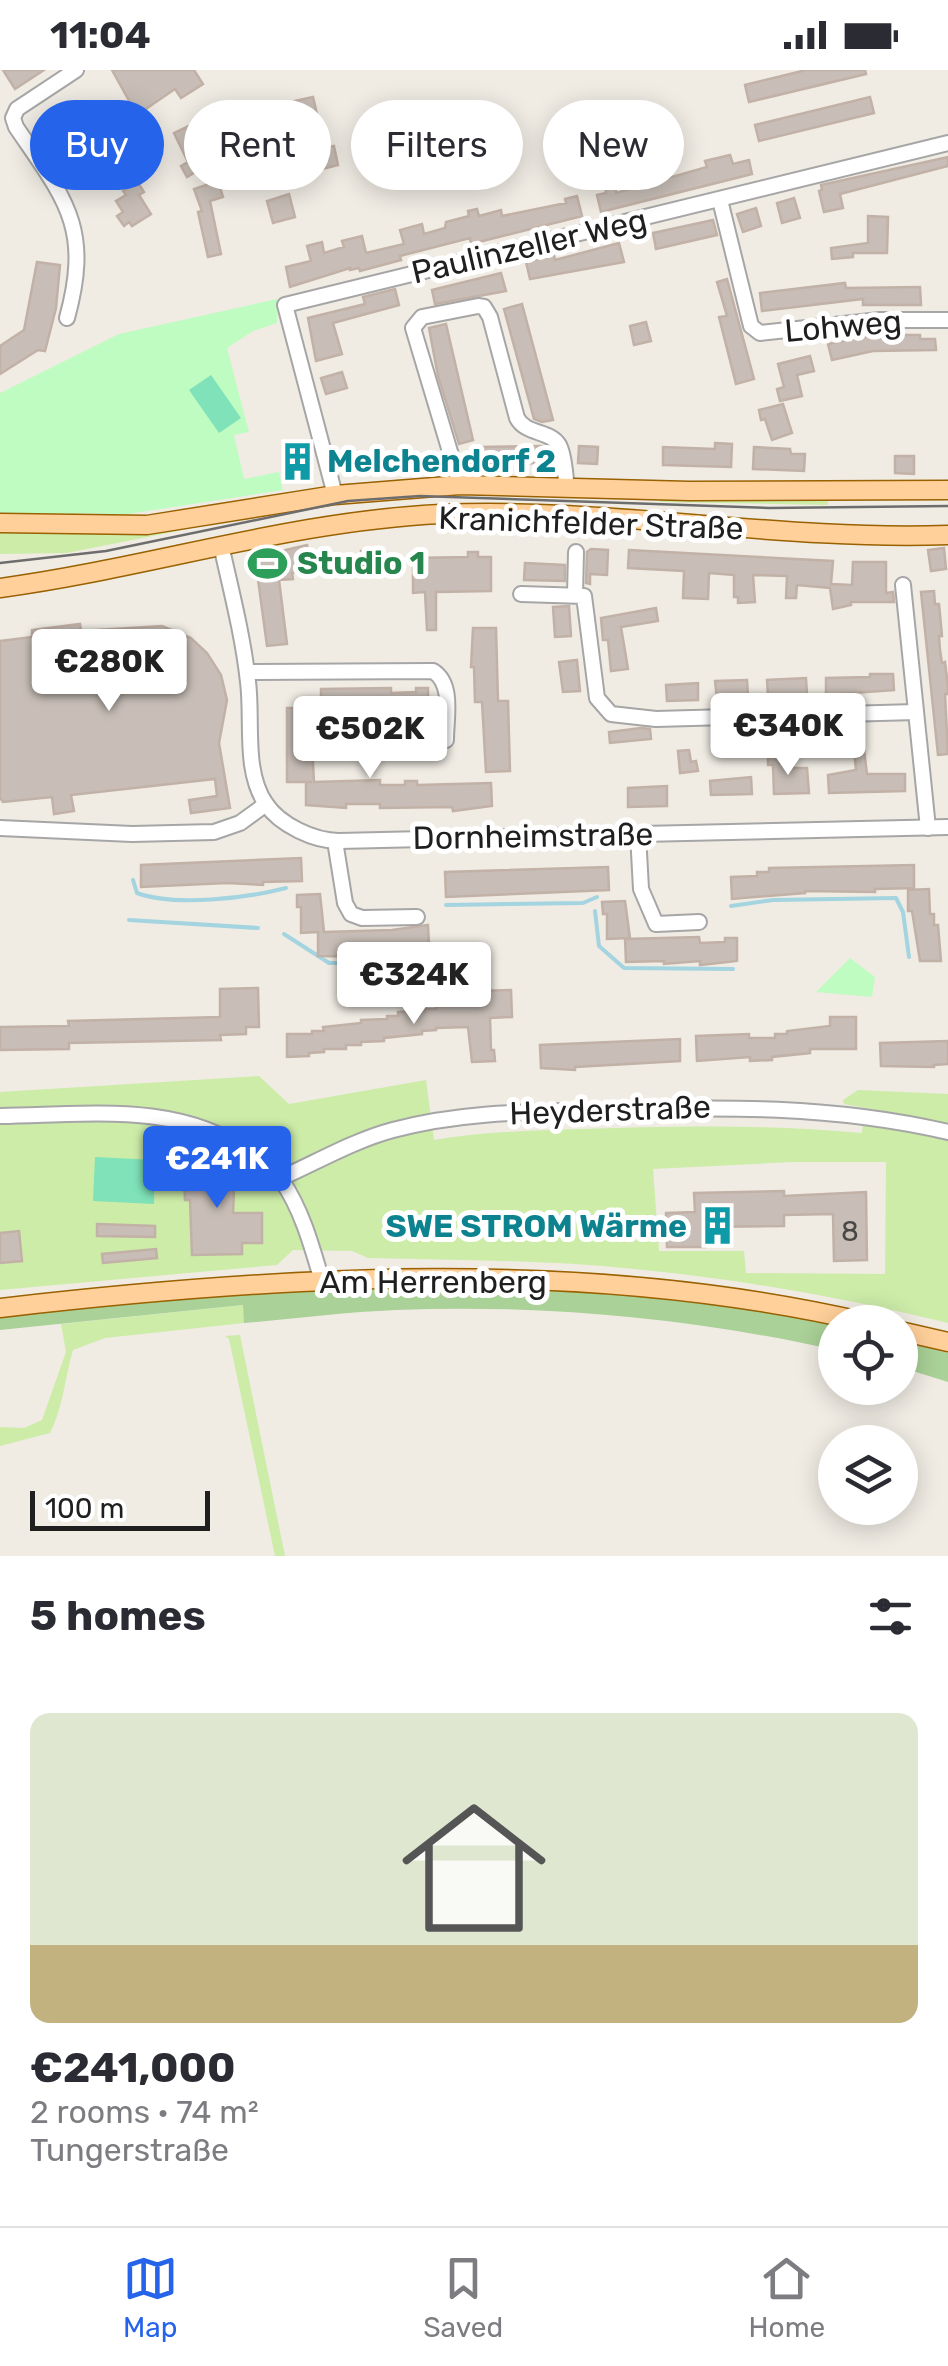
<!DOCTYPE html>
<meta charset="utf-8">
<style>
:root{--surface:#fff;--page:#f7f7f7;--text:#2b2b33;--muted:#7c7c81;--line:#e1e1e2;--accent:#2563eb}
body{margin:0;font-family:Rubik,sans-serif;background:var(--page);color:var(--text);height:100vh;display:flex;flex-direction:column;font-size:38px;white-space:nowrap}
*{box-sizing:border-box;margin:0}
p{font-size:32px;color:var(--muted)}
.icon{flex:none;width:55px;height:55px;fill:none;stroke:currentColor;stroke-width:2;stroke-linecap:round;stroke-linejoin:round}
.map{position:relative;height:1486px;overflow:hidden}
.drawer{display:flex;flex-direction:column;background:var(--surface);flex:1}
.drawer>*{flex:none}
.top-card{position:absolute;left:30px;top:30px;width:890px;height:90px;display:flex;gap:20px}
.buttons{position:absolute;left:818px;top:1235px;display:grid;gap:20px}
.buttons a{display:grid;place-items:center;width:100px;height:100px;border-radius:50%;background:var(--surface);box-shadow:0 5px 25px #0003;font-size:50px}
.scale{position:absolute;left:30px;bottom:25px;width:180px;box-sizing:border-box;padding-left:10px;border:5px solid #1f1f1f;border-top:0;font-size:28px;line-height:35px;white-space:nowrap;color:#1f1f1f;-webkit-text-stroke:8px #fff;paint-order:stroke}
.price{position:absolute;translate:-50% -85px;padding:0 22px;border-radius:10px;background:#fff;color:#222;font-size:32px;line-height:65px;filter:drop-shadow(0 2px 5px #0008)}
.price::after{content:'';position:absolute;left:50%;top:60px;width:30px;height:22px;margin-left:-15px;background:inherit;clip-path:polygon(0 0,100% 0,50% 100%)}
.price.on{background:var(--accent);color:#fff}
ul{padding:0;list-style:none}
li{display:grid;align-content:center;gap:20px;height:530px;padding:0 30px}
li+li{border-top:2px solid var(--line)}
li span{display:grid;place-items:center;height:310px;border-radius:20px;color:#555}
li>.icon{margin-inline-start:auto}
span .icon{width:180px;height:180px;fill:#fffc;stroke-width:1}
li b{font-size:42px}
h2{display:flex;justify-content:space-between;align-items:center;height:120px;padding:0 30px;font-size:42px}
.chip{padding:0 35px;border-radius:45px;background:var(--surface);box-shadow:0 5px 25px #0003;font-size:35px;line-height:90px}
.chip.on{background:var(--accent);color:#fff}
.status{display:flex;justify-content:space-between;align-items:center;height:70px;padding:0 50px;background:var(--surface);direction:ltr}
.status svg{height:28px;fill:currentColor}
.menu{display:flex;justify-content:space-around;align-items:center;height:140px;border-top:2px solid var(--line);background:var(--surface);font-size:28px;color:var(--muted)}
.menu a{display:grid;justify-items:center;gap:5px}
.menu .on{color:var(--accent)}
.map>svg:first-child{display:block}
</style>
<div class="status"><b>11:04</b><svg viewBox="0 0 49 12"><path d="M0 12V9h3v3zM5 12V6h3v6zM10 12V3h3v9zM15 12V0h3v12zM26 1h20v11H26zM47 4h2v5h-2z"/></svg></div>
<div class="map">
<svg width="948" height="1486" viewBox="0 0 948 1486">
<rect width="100%" height="100%" fill="#f0ece4"/>
<g fill="#cceca8" fill-rule="evenodd">
<path d="M 828,428 L 828,435 L 660,432 L 660,429 Z"/>
<path d="M 208,455 L 67,483 L 0,484 L 0,460 C 71,465 138,464 208,455 Z"/>
<path d="M 259,1006 L 289,1034 L 426,1010 L 434,1070 C 495,1060 556,1060 617,1058 C 699,1056 780,1055 862,1063 L 863,1051 L 948,1068 L 948,1253 C 845,1228 740,1209 634,1199 C 545,1190 456,1190 368,1188 L 352,1181 L 293,1180 L 277,1195 L 0,1220 L 0,1022 ZM 793,1092 L 886,1092 L 885,1204 L 746,1203 L 744,1181 L 659,1181 L 653,1099 Z"/>
<path d="M 858,1020 L 948,1024 L 948,1053 L 844,1034 L 843,1030 Z"/>
<path d="M 244,1235 L 244,1253 L 105,1268 L 73,1280 C 65,1307 63,1338 50,1363 L 0,1376 L 0,1357 L 24,1358 L 42,1350 L 66,1282 L 61,1254 Z"/>
<path d="M 240,1265 L 285,1486 L 275,1486 L 229,1269 L 225,1266 Z"/>
</g>
<g fill="#aad197">
<path d="M 386,1218 C 537,1218 687,1223 835,1255 L 835,1280 C 692,1248 542,1234 396,1240 C 345,1242 294,1249 244,1253 L 243,1235 L 0,1260 L 0,1246 L 262,1222 Z"/>
<path d="M 900,1271 L 948,1283 L 948,1312 L 900,1297 Z"/>
</g>
<g fill="#bffcc2">
<path d="M 277,229 L 277,253 L 253,261 L 227,278 L 249,362 L 234,365 L 244,409 L 279,402 L 283,420 L 128,444 L 0,443 L 0,323 L 119,264 Z"/>
<path d="M 850,888 L 875,907 L 872,927 L 816,922 Z"/>
</g>
<g fill="#7fe2b8">
<path d="M 211,305 L 241,348 L 219,363 L 189,320 Z"/>
<path d="M 95,1087 L 155,1090 L 154,1134 L 93,1131 Z"/>
</g>
<g fill="none" stroke-linecap="round" stroke-linejoin="round">
<g stroke="#a3d4df" stroke-width="4">
<path d="M 133,810 L 137,823 C 175,837 247,828 286,818"/>
<path d="M 446,835 L 583,833 L 597,827"/>
<path d="M 731,836 L 773,830 L 896,828 L 903,842 L 909,887"/>
<path d="M 595,841 L 599,876 L 624,898 L 733,899"/>
<path d="M 129,850 L 258,858"/>
<path d="M 284,864 L 329,893 L 383,893 L 434,879"/>
</g>
</g>
<g fill="#c8beb7" stroke="#c2b1a6" stroke-width="2.5">
<path d="M 3,0 L 44,0 L 15,19 Z"/>
<path d="M 112,0 L 194,0 L 203,14 L 181,28 L 175,19 L 137,45 Z"/>
<path d="M 865,0 L 866,4 L 749,32 L 745,15 L 806,0 Z"/>
<path d="M 313,27 L 317,44 L 299,48 L 295,31 Z"/>
<path d="M 870,27 L 874,43 L 759,71 L 755,55 Z"/>
<path d="M 62,46 L 91,89 L 72,103 L 42,59 Z"/>
<path d="M 193,54 L 201,72 L 193,76 L 204,97 L 187,107 L 181,96 L 188,92 L 174,63 Z"/>
<path d="M 334,76 L 338,95 L 310,102 L 309,97 L 271,105 L 267,88 Z"/>
<path d="M 730,85 L 733,94 L 749,90 L 752,104 L 601,142 L 597,125 L 606,123 L 605,117 L 615,114 L 616,123 L 707,97 L 705,91 Z"/>
<path d="M 948,87 L 948,96 L 840,124 L 843,138 L 824,142 L 819,121 L 822,120 L 821,115 Z"/>
<path d="M 137,111 L 144,122 L 139,125 L 151,144 L 132,156 L 129,152 L 124,156 L 117,146 L 123,142 L 116,131 L 126,125 L 123,121 Z"/>
<path d="M 218,111 L 223,127 L 210,131 L 221,184 L 208,187 L 198,142 L 202,141 L 194,119 Z"/>
<path d="M 289,124 L 295,147 L 273,153 L 267,131 Z"/>
<path d="M 577,126 L 582,146 L 471,174 L 470,168 L 400,186 L 401,190 L 360,201 L 359,198 L 350,200 L 350,198 L 290,217 L 286,197 L 311,191 L 307,176 L 322,172 L 324,183 L 344,177 L 342,171 L 362,166 L 366,183 L 404,174 L 400,160 L 422,154 L 424,164 L 445,158 L 446,152 L 469,146 L 468,141 L 477,139 L 479,146 L 501,140 L 502,146 L 566,133 L 565,129 Z"/>
<path d="M 794,128 L 800,148 L 782,153 L 777,133 Z"/>
<path d="M 756,138 L 761,156 L 743,162 L 737,144 Z"/>
<path d="M 868,146 L 888,147 L 887,183 L 853,183 L 853,187 L 832,189 L 831,178 L 868,173 Z"/>
<path d="M 713,150 L 717,165 L 656,179 L 653,163 Z"/>
<path d="M 619,173 L 624,192 L 530,209 L 526,192 L 554,185 L 555,190 Z"/>
<path d="M 37,192 L 60,195 L 56,238 L 45,281 L 38,280 L 0,304 L 0,276 L 24,260 Z"/>
<path d="M 501,203 L 506,221 L 435,234 L 432,220 Z"/>
<path d="M 727,209 L 754,309 L 736,314 L 719,247 L 727,246 L 717,212 Z"/>
<path d="M 845,213 L 846,218 L 920,217 L 921,235 L 863,235 L 863,229 L 762,241 L 760,223 Z"/>
<path d="M 395,219 L 399,235 L 333,253 L 342,284 L 316,291 L 308,248 L 365,234 L 363,227 Z"/>
<path d="M 522,234 L 553,350 L 542,352 L 534,349 L 504,239 Z"/>
<path d="M 646,252 L 651,271 L 634,275 L 630,256 Z"/>
<path d="M 446,254 L 473,370 L 459,374 L 438,306 L 429,258 Z"/>
<path d="M 872,265 L 920,265 L 920,269 L 935,269 L 936,280 L 873,281 L 832,290 L 828,274 Z"/>
<path d="M 810,286 L 814,301 L 797,305 L 802,326 L 780,331 L 777,319 L 784,317 L 778,294 Z"/>
<path d="M 342,302 L 347,318 L 326,324 L 321,308 Z"/>
<path d="M 783,334 L 792,363 L 772,370 L 765,349 L 761,350 L 759,340 Z"/>
<path d="M 715,373 L 732,374 L 731,397 L 663,395 L 663,377 L 715,379 Z"/>
<path d="M 545,376 L 551,383 L 551,393 L 480,394 L 480,377 Z"/>
<path d="M 579,376 L 598,377 L 597,394 L 578,393 Z"/>
<path d="M 754,377 L 790,379 L 791,384 L 805,384 L 804,401 L 753,399 Z"/>
<path d="M 895,386 L 914,386 L 914,404 L 895,403 Z"/>
<path d="M 307,475 L 312,498 L 292,503 L 293,509 L 279,510 L 287,574 L 267,576 L 255,487 Z"/>
<path d="M 944,478 L 946,499 L 931,501 L 928,480 Z"/>
<path d="M 591,479 L 608,480 L 607,505 L 590,504 L 590,514 L 586,513 L 587,482 Z"/>
<path d="M 379,480 L 381,501 L 363,503 L 361,481 Z"/>
<path d="M 629,480 L 833,491 L 831,514 L 852,515 L 853,492 L 886,492 L 886,523 L 893,522 L 894,532 L 851,532 L 851,535 L 833,539 L 830,518 L 797,515 L 796,528 L 786,528 L 787,506 L 753,505 L 755,532 L 738,533 L 738,527 L 734,527 L 734,505 L 709,503 L 708,529 L 683,528 L 684,501 L 628,498 Z"/>
<path d="M 468,482 L 478,482 L 478,487 L 491,487 L 491,521 L 436,522 L 436,560 L 427,560 L 425,522 L 413,523 L 413,488 L 468,487 Z"/>
<path d="M 525,493 L 565,495 L 565,511 L 524,510 Z"/>
<path d="M 934,521 L 935,534 L 939,534 L 942,566 L 939,566 L 940,580 L 942,593 L 945,592 L 948,617 L 948,624 L 945,624 L 948,684 L 938,685 L 921,522 Z"/>
<path d="M 569,536 L 571,566 L 555,567 L 553,537 Z"/>
<path d="M 656,538 L 658,551 L 621,557 L 628,599 L 611,601 L 608,570 L 603,570 L 601,548 Z"/>
<path d="M 80,554 L 81,561 L 162,556 L 191,568 L 207,583 L 221,605 L 227,630 L 219,673 L 230,738 L 191,743 L 189,730 L 217,726 L 215,709 L 71,725 L 74,741 L 54,744 L 52,727 L 3,732 L 0,728 L 0,571 L 32,567 L 32,560 Z"/>
<path d="M 473,558 L 496,558 L 498,631 L 508,631 L 510,701 L 486,702 L 482,632 L 475,632 L 474,597 L 471,597 Z"/>
<path d="M 577,590 L 580,621 L 563,622 L 559,592 Z"/>
<path d="M 870,604 L 893,604 L 894,620 L 826,625 L 826,608 L 870,607 Z"/>
<path d="M 806,608 L 807,625 L 768,627 L 767,610 Z"/>
<path d="M 747,610 L 748,627 L 717,629 L 715,611 Z"/>
<path d="M 698,613 L 698,630 L 667,631 L 666,615 Z"/>
<path d="M 391,618 L 391,623 L 416,622 L 416,618 L 428,618 L 428,640 L 413,640 L 413,644 L 356,642 L 357,645 L 339,645 L 339,642 L 321,642 L 321,619 Z"/>
<path d="M 287,638 L 310,638 L 314,712 L 380,710 L 380,715 L 405,715 L 405,711 L 417,711 L 417,715 L 491,713 L 492,736 L 453,741 L 452,737 L 380,738 L 380,734 L 346,734 L 346,738 L 306,735 L 306,712 L 312,712 L 287,712 Z"/>
<path d="M 641,658 L 650,659 L 651,669 L 610,673 L 609,662 Z"/>
<path d="M 689,680 L 691,692 L 696,691 L 698,701 L 680,703 L 678,681 Z"/>
<path d="M 864,680 L 867,704 L 905,704 L 905,721 L 829,723 L 828,705 L 856,700 L 854,681 Z"/>
<path d="M 779,685 L 779,693 L 793,693 L 793,698 L 807,698 L 809,723 L 774,724 L 773,695 L 768,695 L 768,686 Z"/>
<path d="M 751,707 L 752,724 L 711,725 L 710,711 Z"/>
<path d="M 667,716 L 667,736 L 628,737 L 628,718 Z"/>
<path d="M 301,788 L 302,811 L 263,812 L 263,815 L 227,813 L 141,817 L 141,795 Z"/>
<path d="M 914,795 L 914,818 L 875,819 L 875,822 L 805,821 L 805,823 L 732,829 L 731,807 L 757,806 L 757,802 L 769,802 L 769,798 Z"/>
<path d="M 608,797 L 609,820 L 446,827 L 445,802 Z"/>
<path d="M 929,819 L 930,844 L 934,844 L 934,855 L 938,855 L 941,891 L 920,891 L 912,841 L 908,841 L 908,820 Z"/>
<path d="M 320,824 L 324,862 L 392,860 L 428,855 L 429,876 L 393,881 L 393,884 L 375,884 L 375,887 L 318,886 L 318,862 L 301,863 L 301,837 L 297,837 L 297,825 Z"/>
<path d="M 625,831 L 630,868 L 607,869 L 607,844 L 603,844 L 602,832 Z"/>
<path d="M 699,867 L 700,873 L 725,872 L 725,868 L 737,868 L 737,891 L 700,895 L 700,891 L 664,894 L 664,891 L 626,892 L 625,869 Z"/>
<path d="M 258,918 L 259,957 L 246,957 L 246,964 L 220,965 L 221,970 L 69,973 L 69,979 L 0,980 L 0,957 L 69,956 L 68,951 L 220,947 L 220,919 Z"/>
<path d="M 511,920 L 512,947 L 490,948 L 491,980 L 494,980 L 495,991 L 472,992 L 468,957 L 436,958 L 436,960 L 422,961 L 422,964 L 384,968 L 384,971 L 361,972 L 361,975 L 346,975 L 346,979 L 324,979 L 324,982 L 309,983 L 309,986 L 287,987 L 287,964 L 312,964 L 312,961 L 324,961 L 323,957 L 361,953 L 361,950 L 387,949 L 387,946 L 398,946 L 398,942 L 425,941 L 425,939 L 436,939 L 436,936 L 480,931 L 480,921 Z"/>
<path d="M 830,947 L 856,947 L 856,979 L 810,979 L 810,983 L 772,987 L 772,990 L 750,991 L 750,987 L 697,991 L 696,966 L 749,964 L 749,968 L 775,968 L 775,964 L 787,964 L 787,961 L 830,956 Z"/>
<path d="M 680,969 L 680,991 L 575,997 L 575,1000 L 541,998 L 540,975 Z"/>
<path d="M 948,971 L 948,994 L 934,995 L 934,997 L 881,996 L 880,973 Z"/>
<path d="M 210,1089 L 210,1099 L 235,1099 L 233,1143 L 262,1143 L 262,1173 L 242,1173 L 242,1184 L 192,1185 L 190,1130 L 185,1130 L 184,1109 L 180,1109 L 180,1090 Z"/>
<path d="M 784,1121 L 784,1126 L 866,1122 L 867,1190 L 834,1191 L 833,1144 L 784,1145 L 784,1156 L 705,1157 L 705,1177 L 667,1177 L 666,1143 L 695,1142 L 694,1123 Z"/>
<path d="M 97,1154 L 155,1156 L 155,1167 L 97,1166 Z"/>
<path d="M 19,1161 L 22,1191 L 0,1193 L 0,1163 Z"/>
<path d="M 156,1179 L 157,1188 L 103,1193 L 102,1184 Z"/>
</g>
<g fill="none" stroke-linecap="round" stroke-linejoin="round">
<defs>
<g id="minor">
<path d="M 720,130 L 751,256 L 760,263 L 880,250 L 948,250"/>
<path d="M 67,248 C 92,157 65,129 16,57 L 13,48 L 17,39 L 76,0"/>
<path d="M 460,415 L 413,258 L 422,247 L 478,236 L 484,237 L 490,247 L 517,348 C 526,365 550,360 559,375 C 565,386 565,406 567,418"/>
<path d="M 335,425 L 285,235 L 948,73"/>
<path d="M 221,475 C 231,520 243,566 248,612 C 253,650 243,701 266,734 C 280,755 314,771 339,771 L 948,757"/>
<path d="M 903,515 L 928,758"/>
<path d="M 521,524 L 584,526 L 597,628 L 611,644 L 656,649 L 916,642"/>
<path d="M 575,525 L 576,482"/>
<path d="M 247,602 L 433,601 C 454,614 446,648 446,670 L 437,671"/>
<path d="M 0,758 L 132,764 L 214,762 L 240,753 L 266,734"/>
<path d="M 638,764 L 641,819 L 656,854 L 699,852"/>
<path d="M 335,771 L 345,833 L 351,844 L 362,848 L 417,847"/>
<path d="M 0,1046 C 86,1045 181,1030 253,1085 C 263,1093 275,1100 282,1111 C 302,1140 312,1177 322,1211"/>
<path d="M 281,1108 C 317,1092 355,1070 393,1060 C 463,1041 535,1042 606,1040 C 724,1037 832,1035 948,1062"/>
</g>
<g id="major">
<path d="M 0,453 L 147,455 L 335,425 L 460,415 L 689,421 L 948,420"/>
<path d="M 0,518 C 148,498 291,451 441,444 C 610,437 779,471 948,465"/>
<path d="M 0,1238 C 286,1205 582,1187 865,1252"/>
<path d="M 900,1261 L 948,1272"/>
</g>
</defs>
<use href="#minor" stroke="#a6a6a6" stroke-width="18"/>
<use href="#major" stroke="#996100" stroke-width="21"/>
<use href="#minor" stroke="#fff" stroke-width="14"/>
<use href="#major" stroke="#ffd09a" stroke-width="18"/>
<path stroke="#6d6d6d" stroke-width="2.5" d="M 0,493 L 106,481 L 348,431 L 420,426 L 770,438 L 948,436"/>
</g>
<defs>
<symbol id="building-bare" viewBox="-9 -9 18 18"><path d="M-4-6H4V6H1V3H-1V6H-4ZM-2.5-4.3h1.7v1.8h-1.7ZM.8-4.3h1.7v1.8H.8ZM-2.5-1h1.7V.8h-1.7ZM.8-1h1.7V.8H.8Z" fill="#0f9aa8" stroke="#fff" stroke-width="2.5" paint-order="stroke"/></symbol>
<symbol id="stadium-bare" viewBox="-9 -9 18 18"><path d="M0-5a6.5 5 0 1 0 0 10a6.5 5 0 1 0 0-10ZM-3.5-1.8h7v3.6h-7Z" fill="#2e9e5b" stroke="#fff" stroke-width="2.5" paint-order="stroke"/></symbol>
</defs>
<g fill-rule="evenodd">
<use href="#building-bare" x="270" y="364" width="55" height="55"/>
<use href="#stadium-bare" x="240" y="466" width="55" height="55"/>
<use href="#building-bare" x="690" y="1128" width="55" height="55"/>
</g>
<g text-anchor="middle" stroke-width="10" stroke-linejoin="round" paint-order="stroke">
<g font-size="28" fill="#494745">
<text x="850" y="1171">8</text>
</g>
<g font-size="32" fill="#1f1f1f" stroke="#fff">
<text transform="translate(529 176) rotate(-13)" y="11">Paulinzeller Weg</text>
<text transform="translate(843 256) rotate(-5)" y="11">Lohweg</text>
<text transform="translate(591 453) rotate(2)" y="11">Kranichfelder Straße</text>
<text transform="translate(533 766) rotate(-1)" y="11">Dornheimstraße</text>
<text transform="translate(610 1040) rotate(-2)" y="11">Heyderstraße</text>
<text x="433" y="1223">Am Herrenberg</text>
</g>
<g font-size="32" font-weight="bold" fill="#0d838f" stroke="#fff" text-anchor="start">
<text x="327" y="402">Melchendorf 2</text>
<text x="687" y="1167" text-anchor="end">SWE STROM Wärme</text>
</g>
<g font-size="32" font-weight="bold" fill="#27864d" stroke="#fff" text-anchor="start">
<text x="297" y="504">Studio 1</text>
</g>
</g>
</svg>
<div class="buttons">
<a><svg class="icon" aria-label="locate" viewBox="0 0 24 24"><circle cx="12" cy="12" r="6"/><path d="M12 2v4M12 18v4M2 12h4M18 12h4"/></svg></a>
<a><svg class="icon" aria-label="layers" viewBox="0 0 24 24"><path d="M12 4l9 5-9 5-9-5zM3 14l9 5 9-5"/></svg></a>
</div>
<div class="scale">100 m</div>
<b class="price" style="left:109px;top:644px">€280K</b>
<b class="price" style="left:788px;top:708px">€340K</b>
<b class="price" style="left:370px;top:711px">€502K</b>
<b class="price" style="left:414px;top:957px">€324K</b>
<b class="price on" style="left:217px;top:1141px">€241K</b>
<div class="top-card">
<a class="chip on">Buy</a>
<a class="chip">Rent</a>
<a class="chip">Filters</a>
<a class="chip">New</a>
</div>
</div>
<section class="drawer">
<h2>5 homes<svg class="icon" aria-label="filters" viewBox="0 0 24 24"><path d="M4 7h16M4 17h16"/><circle cx="9" cy="7" r="2"/><circle cx="15" cy="17" r="2"/></svg></h2>
<ul>
<li><span style="background:linear-gradient(#dfe7d0 75%,#c2b280 0)"><svg class="icon" aria-label="home" viewBox="0 0 24 24"><path d="M3 11l9-7 9 7M6 9v11h12V9"/></svg></span><div><b>€241,000</b><p>2 rooms · 74 m²</p><p>Tungerstraße</p></div></li>
</ul>
</section>
<nav class="menu">
<a class="on"><svg class="icon" aria-label="map" viewBox="0 0 24 24"><path d="M3 6l6-2 6 2 6-2v14l-6 2-6-2-6 2zM9 4v14M15 6v14"/></svg>Map</a>
<a><svg class="icon" aria-label="saved" viewBox="0 0 24 24"><path d="M7 4h10v16l-5-4-5 4z"/></svg>Saved</a>
<a><svg class="icon" aria-label="home" viewBox="0 0 24 24"><path d="M3 11l9-7 9 7M6 9v11h12V9"/></svg>Home</a>
</nav>
